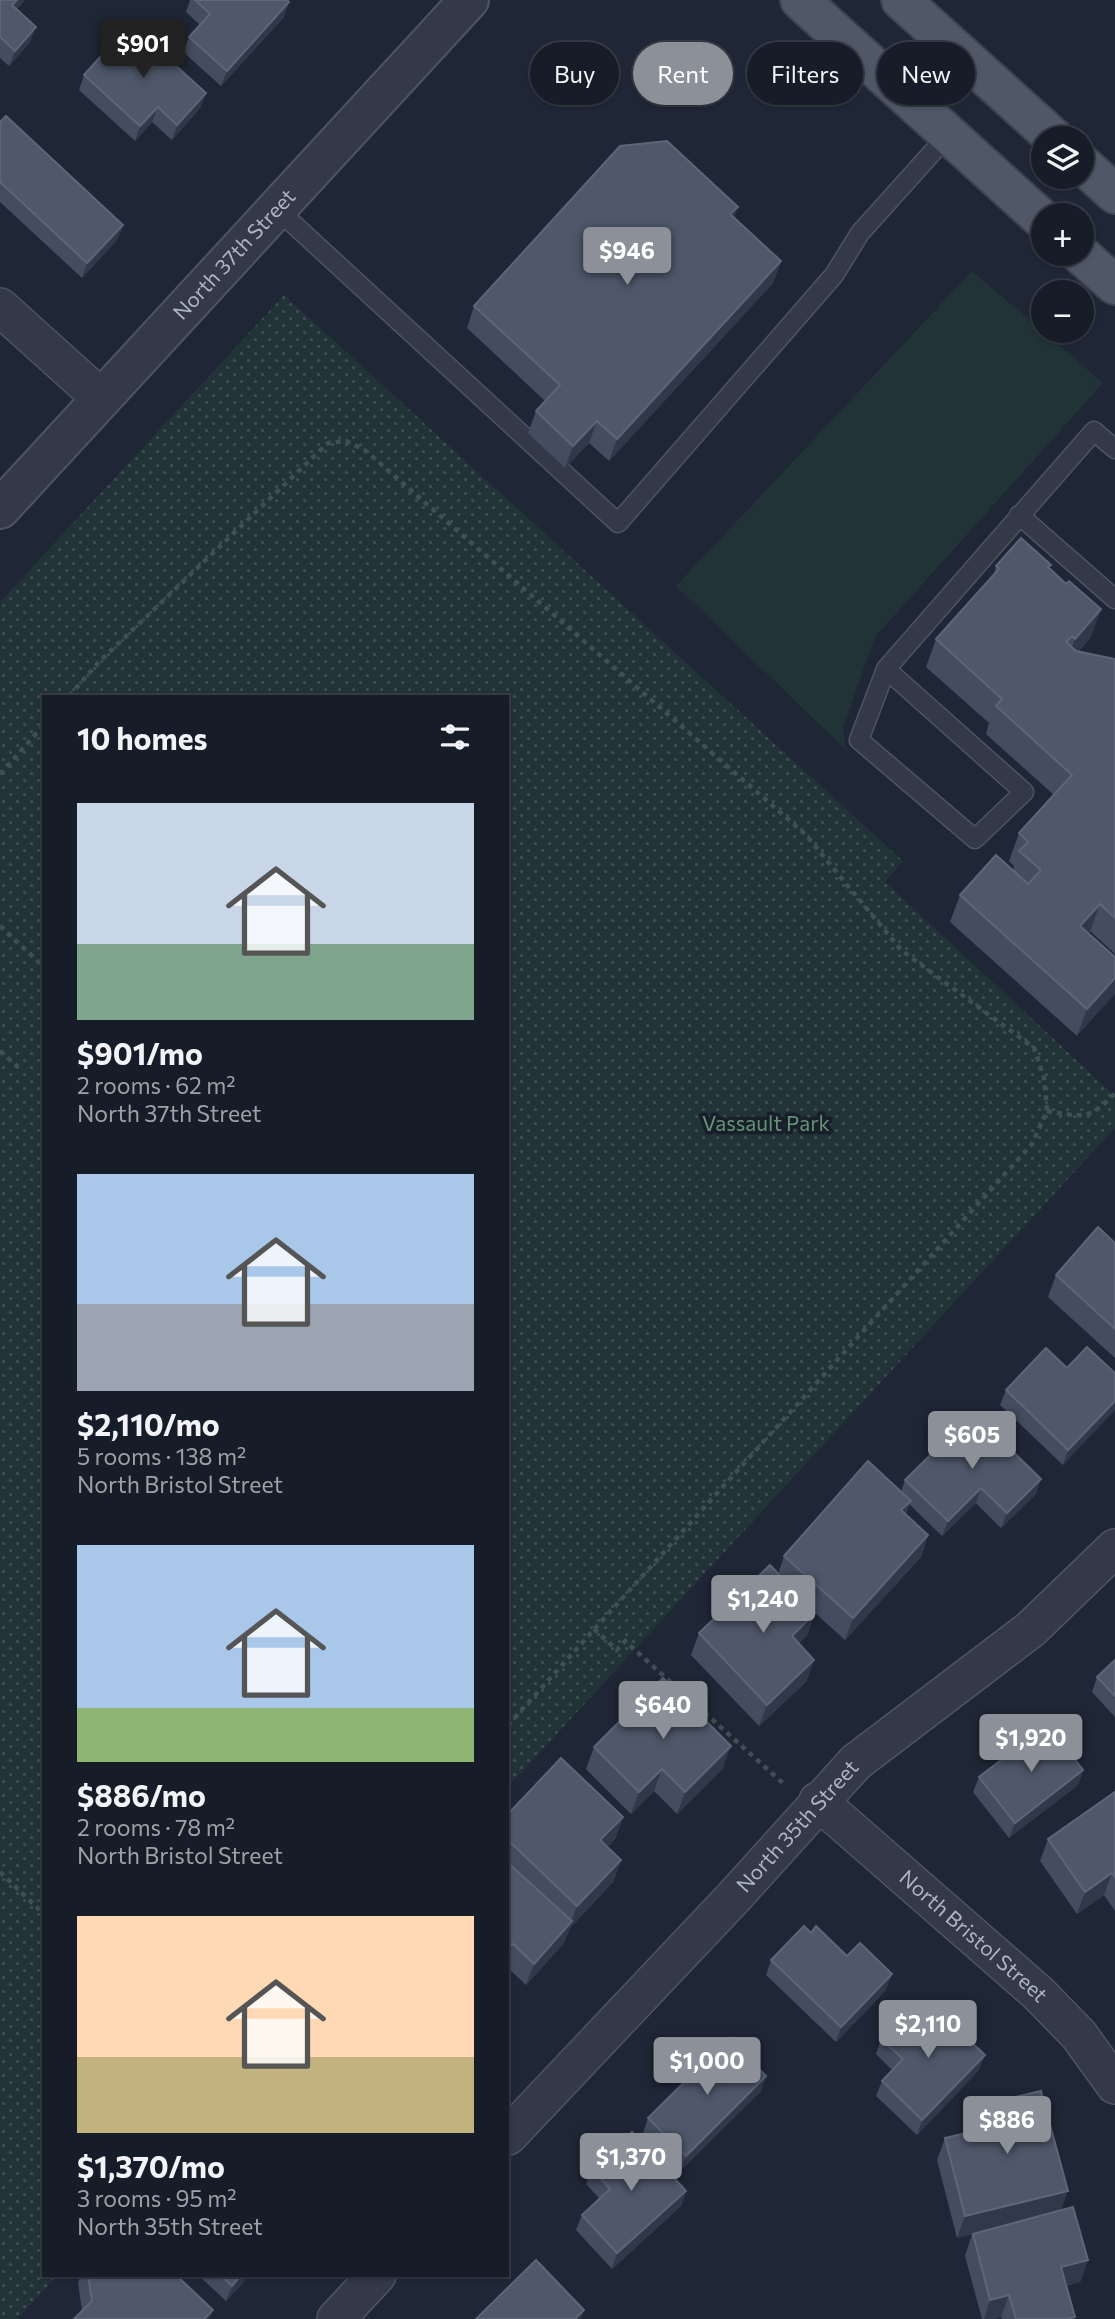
<!DOCTYPE html>
<meta charset="utf-8">
<style>
:root{--surface:#171d28;--page:#242a34;--text:#f1f3f6;--muted:#9ea2a8;--line:#363b45;--accent:#8c9099}
body{margin:0;font-family:Commissioner,sans-serif;background:var(--page);color:var(--text);height:100vh;display:flex;flex-direction:column;font-size:26px;white-space:nowrap}
*{box-sizing:border-box;margin:0}
p{font-size:23px;color:var(--muted)}
.icon{flex:none;width:38px;height:38px;fill:none;stroke:currentColor;stroke-width:2;stroke-linecap:round;stroke-linejoin:round}
.map{position:relative;flex:1;overflow:hidden}
.drawer{position:absolute;left:42px;top:695px;width:467px;height:1582px;display:flex;flex-direction:column;background:var(--surface);border-radius:0px;box-shadow:0 2px 5px #0004,0 0 0 2px var(--line)}
.drawer>*{flex:none}
.banner{position:absolute;left:530px;top:42px;width:480px;height:63px;display:flex;gap:14px}
.controls{position:absolute;left:1031px;top:126px;display:grid;gap:14px}
.controls a{display:grid;place-items:center;width:63px;height:63px;border-radius:50%;background:var(--surface);box-shadow:0 2px 5px #0004,0 0 0 2px var(--line);font-size:35px}
.price{position:absolute;translate:-50% -60px;padding:0 16px;border-radius:7px;background:var(--accent);color:#fff;font-size:23px;line-height:46px;filter:drop-shadow(0 2px 4px #0008)}
.price::after{content:'';position:absolute;left:50%;top:42px;width:21px;height:16px;margin-left:-10px;background:inherit;clip-path:polygon(0 0,100% 0,50% 100%)}
.price.on{background:#222;color:#fff}
ul{padding:0;list-style:none}
li{display:grid;align-content:center;gap:14px;height:371px;padding:0 35px}
li span{display:grid;place-items:center;height:217px;border-radius:0px;color:#555}
li>.icon{margin-inline-start:auto}
span .icon{width:126px;height:126px;fill:#fffc;stroke-width:1}
li b{font-size:30px}
h2{display:flex;justify-content:space-between;align-items:center;height:84px;padding:0 35px;font-size:30px}
.chip{padding:0 24px;border-radius:32px;background:var(--surface);box-shadow:0 2px 5px #0004,0 0 0 2px var(--line);font-size:24px;line-height:63px}
.chip.on{background:var(--accent);color:#fff}
.map>svg:first-child{display:block}
</style>
<div class="map">
<svg width="1115" height="2319" viewBox="0 0 1115 2319">
<defs>
<pattern id="park-dots" width="8" height="8" patternUnits="userSpaceOnUse" patternTransform="scale(1.75)"><rect width="8" height="8" fill="#213337"/><path d="M2 2h.1M6 6h.1" fill="none" stroke="#3f4e52" stroke-width="1.8" stroke-linecap="round"/></pattern>
</defs>
<rect width="100%" height="100%" fill="#1f2736"/>
<path fill="#213337" d="M 972,271 L 1103,383 L 875,637 L 843,727 L 846,750 L 676,586 Z"/>
<path fill="url(#park-dots)" d="M 284,295 L 903,861 L 885,882 L 1115,1096 L 1115,1128 L 508,1787 L 508,696 L 44,696 L 44,2275 L 58,2275 L 17,2319 L 0,2319 L 0,602 Z"/>
<g fill="none" stroke-linecap="round" stroke-linejoin="round">
<defs>
<g id="service">
<path d="M 277,209 L 618,523 L 834,275 L 860,233 L 948,135"/>
<path d="M 1019,515 L 1115,599"/>
<path d="M 886,669 L 1024,792 L 975,839 L 859,740 L 886,669 L 1094,431 L 1115,449"/>
</g>
<g id="minor">
<path d="M 0,307 L 102,399"/>
<path id="s1" d="M 818,1801 L 1037,1992 L 1079,2035 L 1115,2085"/>
<path id="s2" d="M 508,2136 L 733,1898 L 856,1762 L 1031,1629 L 1115,1548"/>
<path d="M 336,2319 L 377,2275"/>
</g>
<g id="tertiary">
<path id="s3" d="M 0,509 L 469,0"/>
</g>
<g id="primary">
<path d="M 800,0 L 1043,220"/>
<path d="M 901,0 L 1054,138"/>
<path d="M 1082,164 L 1115,194"/>
<path d="M 1080,254 L 1115,285"/>
</g>
</defs>
<use href="#service" stroke="#4d5462" stroke-width="21"/>
<use href="#minor" stroke="#4d5462" stroke-width="40"/>
<use href="#tertiary" stroke="#4d5462" stroke-width="42"/>
<use href="#primary" stroke="#3c4350" stroke-width="42"/>
<g stroke="#3f5055" stroke-width="4.5" stroke-dasharray="5 5" stroke-linecap="butt">
<path d="M 69,696 L 98,663 L 328,443 L 346,441 L 366,451 L 805,834 L 901,950 L 1034,1048 L 1044,1078 L 1047,1111 L 1032,1144 L 508,1725"/>
<path d="M 0,774 L 44,725"/>
<path d="M 0,926 L 44,967"/>
<path d="M 0,1051 L 18,1067"/>
<path d="M 1047,1111 C 1082,1117 1089,1121 1115,1093"/>
<path d="M 594,1629 L 617,1650 L 625,1641 L 785,1785"/>
<path d="M 0,1872 L 44,1914"/>
</g>
<use href="#service" stroke="#333947" stroke-width="18"/>
<use href="#minor" stroke="#333947" stroke-width="37"/>
<use href="#tertiary" stroke="#333947" stroke-width="38"/>
<use href="#primary" stroke="#505867" stroke-width="38"/>
</g>
<g fill="#434d5f">
<path d="M 0,0 L 25,0 L 16,10 L 30,42 L 9,66 L 0,58 Z"/>
<path d="M 190,0 L 287,0 L 284,17 L 221,86 L 183,52 L 189,37 L 200,25 L 186,12 Z"/>
<path d="M 84,75 L 206,93 L 200,108 L 172,140 L 152,122 L 135,141 L 79,90 Z"/>
<path d="M 0,122 L 123,225 L 117,240 L 82,278 L 0,202 Z"/>
<path d="M 734,218 L 781,261 L 773,283 L 609,461 L 589,443 L 565,468 L 528,433 L 536,411 L 545,401 L 467,328 L 474,306 Z"/>
<path d="M 996,566 L 1049,568 L 1091,637 L 1078,652 L 1115,659 L 1115,954 L 1090,931 L 1088,933 L 1115,957 L 1077,1036 L 950,922 L 960,895 L 1013,870 L 1014,866 L 1009,861 L 1019,833 L 1054,795 L 986,734 L 989,723 L 926,667 L 936,639 L 993,577 Z"/>
<path d="M 1115,1243 L 1115,1358 L 1048,1297 L 1056,1275 Z"/>
<path d="M 1067,1368 L 1115,1373 L 1063,1465 L 1000,1405 L 1006,1390 Z"/>
<path d="M 905,1480 L 1036,1494 L 1001,1528 L 976,1503 L 942,1536 L 909,1504 L 906,1514 L 928,1535 L 921,1557 L 845,1640 L 815,1613 L 807,1635 L 799,1643 L 814,1660 L 806,1682 L 759,1726 L 691,1655 L 699,1633 L 778,1574 L 784,1556 L 901,1492 Z"/>
<path d="M 1115,1660 L 1115,1717 L 1092,1692 L 1097,1677 Z"/>
<path d="M 594,1747 L 723,1768 L 677,1814 L 654,1791 L 631,1814 L 586,1769 Z"/>
<path d="M 1083,1770 L 1078,1785 L 1009,1838 L 973,1792 L 979,1777 Z"/>
<path d="M 1115,1792 L 1115,1911 L 1104,1895 L 1077,1914 L 1040,1861 L 1048,1839 Z"/>
<path d="M 508,1814 L 623,1817 L 615,1839 L 607,1847 L 621,1860 L 613,1882 L 570,1928 L 564,1943 L 526,1985 L 508,1968 Z"/>
<path d="M 811,1933 L 847,1956 L 886,1990 L 836,2042 L 766,1975 L 771,1960 Z"/>
<path d="M 935,2025 L 979,2070 L 917,2135 L 876,2096 L 882,2081 L 892,2070 L 876,2054 L 881,2039 Z"/>
<path d="M 766,2076 L 761,2091 L 680,2171 L 643,2133 L 648,2118 Z"/>
<path d="M 973,2107 L 1061,2210 L 1088,2260 L 1080,2282 L 1066,2286 L 1074,2319 L 1002,2319 L 1001,2317 L 994,2319 L 982,2319 L 965,2256 L 972,2234 L 957,2238 L 937,2160 L 945,2138 L 967,2133 L 966,2129 Z"/>
<path d="M 592,2169 L 686,2191 L 681,2206 L 612,2269 L 576,2230 L 582,2215 L 599,2198 L 586,2184 Z"/>
<path d="M 81,2275 L 176,2275 L 213,2310 L 209,2319 L 74,2319 L 82,2311 L 78,2282 Z"/>
<path d="M 198,2275 L 250,2275 L 226,2301 Z"/>
</g>
<g fill="#30394a">
<path d="M 17,0 L 25,0 L 6,21 L 12,5 Z"/>
<path d="M 289,2 L 284,17 L 221,86 L 227,71 Z"/>
<path d="M 36,27 L 30,42 L 9,66 L 15,51 Z"/>
<path d="M 206,93 L 200,108 L 172,140 L 177,125 Z"/>
<path d="M 158,107 L 152,122 L 135,141 L 140,126 Z"/>
<path d="M 738,207 L 730,229 L 730,214 Z"/>
<path d="M 123,225 L 117,240 L 82,278 L 87,263 Z"/>
<path d="M 781,261 L 773,283 L 609,461 L 617,439 Z"/>
<path d="M 597,421 L 589,443 L 565,468 L 573,446 Z"/>
<path d="M 1101,609 L 1091,637 L 1065,666 L 1075,639 Z"/>
<path d="M 1100,904 L 1090,931 L 1070,953 L 1080,926 Z"/>
<path d="M 1115,978 L 1115,994 L 1077,1036 L 1087,1009 Z"/>
<path d="M 1115,1401 L 1115,1410 L 1063,1465 L 1068,1450 Z"/>
<path d="M 1041,1479 L 1036,1494 L 1001,1528 L 1007,1513 Z"/>
<path d="M 981,1488 L 976,1503 L 942,1536 L 948,1521 Z"/>
<path d="M 911,1501 L 903,1522 L 901,1510 Z"/>
<path d="M 928,1535 L 921,1557 L 845,1640 L 853,1618 Z"/>
<path d="M 815,1613 L 807,1635 L 784,1658 L 792,1636 Z"/>
<path d="M 814,1660 L 806,1682 L 759,1726 L 767,1705 Z"/>
<path d="M 731,1746 L 723,1768 L 677,1814 L 685,1792 Z"/>
<path d="M 662,1769 L 654,1791 L 631,1814 L 639,1792 Z"/>
<path d="M 1083,1770 L 1078,1785 L 1009,1838 L 1015,1823 Z"/>
<path d="M 623,1817 L 615,1839 L 592,1862 L 600,1840 Z"/>
<path d="M 621,1860 L 613,1882 L 570,1928 L 564,1943 L 526,1985 L 534,1964 L 571,1922 L 577,1906 Z"/>
<path d="M 1112,1873 L 1104,1895 L 1077,1914 L 1085,1892 Z"/>
<path d="M 513,1944 L 508,1958 L 508,1949 Z"/>
<path d="M 892,1974 L 886,1990 L 836,2042 L 841,2027 Z"/>
<path d="M 985,2055 L 979,2070 L 917,2135 L 922,2120 Z"/>
<path d="M 766,2076 L 761,2091 L 680,2171 L 686,2156 Z"/>
<path d="M 686,2191 L 681,2206 L 612,2269 L 617,2253 Z"/>
<path d="M 1068,2191 L 1060,2213 L 957,2238 L 965,2216 Z"/>
<path d="M 1088,2260 L 1080,2282 L 1053,2289 L 1061,2267 Z"/>
<path d="M 241,2275 L 250,2275 L 226,2301 L 232,2286 Z"/>
<path d="M 1009,2295 L 1001,2317 L 994,2319 L 984,2319 L 990,2300 Z"/>
<path d="M 213,2310 L 209,2319 L 204,2319 Z"/>
<path d="M 584,2310 L 581,2319 L 575,2319 Z"/>
</g>
<g fill="#4e586a" stroke="#5d6678" stroke-width="2">
<path d="M 0,0 L 17,0 L 12,5 L 36,27 L 15,51 L 0,37 Z"/>
<path d="M 195,0 L 287,0 L 289,2 L 227,71 L 189,37 L 210,14 Z"/>
<path d="M 130,24 L 206,93 L 177,125 L 158,107 L 140,126 L 84,75 Z"/>
<path d="M 6,116 L 123,225 L 87,263 L 0,182 L 0,122 Z"/>
<path d="M 667,141 L 738,207 L 730,214 L 781,261 L 617,439 L 597,421 L 573,446 L 536,411 L 560,385 L 474,306 L 620,146 Z"/>
<path d="M 1021,538 L 1051,565 L 1048,567 L 1066,584 L 1069,581 L 1101,609 L 1075,639 L 1072,636 L 1066,642 L 1076,651 L 1115,659 L 1115,918 L 1100,904 L 1080,926 L 1115,957 L 1115,978 L 1087,1009 L 960,895 L 996,855 L 1028,884 L 1041,870 L 1019,851 L 1028,842 L 1019,833 L 1072,775 L 996,706 L 1002,699 L 936,639 L 999,569 L 996,566 Z"/>
<path d="M 1098,1227 L 1115,1243 L 1115,1329 L 1056,1275 Z"/>
<path d="M 1087,1347 L 1115,1373 L 1115,1401 L 1068,1450 L 1006,1390 L 1046,1348 L 1067,1368 Z"/>
<path d="M 973,1413 L 1041,1479 L 1007,1513 L 981,1488 L 948,1521 L 905,1480 Z"/>
<path d="M 868,1461 L 911,1501 L 901,1510 L 928,1535 L 853,1618 L 784,1556 Z"/>
<path d="M 770,1565 L 815,1613 L 792,1636 L 814,1660 L 767,1705 L 699,1633 Z"/>
<path d="M 1115,1660 L 1115,1696 L 1097,1677 Z"/>
<path d="M 663,1678 L 731,1746 L 685,1792 L 662,1769 L 639,1792 L 594,1747 Z"/>
<path d="M 1048,1724 L 1083,1770 L 1015,1823 L 979,1777 Z"/>
<path d="M 561,1758 L 623,1817 L 600,1840 L 621,1860 L 577,1906 L 508,1840 L 508,1814 Z"/>
<path d="M 1115,1792 L 1115,1877 L 1112,1873 L 1085,1892 L 1048,1839 Z"/>
<path d="M 508,1863 L 572,1921 L 534,1964 L 513,1944 L 508,1949 Z"/>
<path d="M 804,1926 L 811,1933 L 816,1926 L 847,1956 L 860,1943 L 892,1974 L 841,2027 L 771,1960 Z"/>
<path d="M 914,2005 L 935,2025 L 944,2016 L 985,2055 L 922,2120 L 882,2081 L 903,2059 L 881,2039 Z"/>
<path d="M 729,2038 L 766,2076 L 686,2156 L 648,2118 Z"/>
<path d="M 1041,2091 L 1068,2191 L 965,2216 L 945,2138 L 979,2130 L 973,2107 Z"/>
<path d="M 632,2132 L 686,2191 L 617,2253 L 582,2215 L 610,2189 L 592,2169 Z"/>
<path d="M 1073,2207 L 1088,2260 L 1061,2267 L 1075,2317 L 1066,2319 L 1016,2319 L 1009,2295 L 990,2300 L 973,2234 Z"/>
<path d="M 536,2260 L 584,2310 L 575,2319 L 476,2319 Z"/>
<path d="M 88,2275 L 176,2275 L 213,2310 L 204,2319 L 74,2319 L 92,2301 Z"/>
<path d="M 220,2275 L 241,2275 L 232,2286 Z"/>
</g>
<g text-anchor="middle" stroke-width="7" stroke-linejoin="round" paint-order="stroke">
<g font-size="21" fill="#adb4c4" stroke="#181f2b">
<text dy="7" stroke="none"><textPath href="#s3" startOffset="346">North 37th Street</textPath></text>
<text dy="7" stroke="none"><textPath href="#s2" startOffset="424">North 35th Street</textPath></text>
<text dy="7" stroke="none"><textPath href="#s1" startOffset="206">North Bristol Street</textPath></text>
</g>
<g font-size="21" fill="#649473" stroke="#181f2b">
<text x="766" y="1131">Vassault Park</text>
</g>
</g>
</svg>
<div class="controls">
<a><svg class="icon" aria-label="layers" viewBox="0 0 24 24"><path d="M12 4l9 5-9 5-9-5zM3 14l9 5 9-5"/></svg></a>
<a>+</a>
<a>−</a>
</div>
<b class="price on" style="left:143px;top:80px">$901</b>
<b class="price" style="left:627px;top:287px">$946</b>
<b class="price" style="left:972px;top:1471px">$605</b>
<b class="price" style="left:763px;top:1635px">$1,240</b>
<b class="price" style="left:663px;top:1741px">$640</b>
<b class="price" style="left:1031px;top:1774px">$1,920</b>
<b class="price" style="left:928px;top:2060px">$2,110</b>
<b class="price" style="left:707px;top:2097px">$1,000</b>
<b class="price" style="left:1007px;top:2156px">$886</b>
<b class="price" style="left:631px;top:2193px">$1,370</b>
<div class="banner">
<a class="chip">Buy</a>
<a class="chip on">Rent</a>
<a class="chip">Filters</a>
<a class="chip">New</a>
</div>
<section class="drawer">
<h2>10 homes<svg class="icon" aria-label="filters" viewBox="0 0 24 24"><path d="M4 7h16M4 17h16"/><circle cx="9" cy="7" r="2"/><circle cx="15" cy="17" r="2"/></svg></h2>
<ul>
<li><span style="background:linear-gradient(#c9d6e8 65%,#7fa58c 0)"><svg class="icon" aria-label="home" viewBox="0 0 24 24"><path d="M3 11l9-7 9 7M6 9v11h12V9"/></svg></span><div><b>$901/mo</b><p>2 rooms · 62 m²</p><p>North 37th Street</p></div></li>
<li><span style="background:linear-gradient(#a9c7e8 60%,#9aa5b1 0)"><svg class="icon" aria-label="home" viewBox="0 0 24 24"><path d="M3 11l9-7 9 7M6 9v11h12V9"/></svg></span><div><b>$2,110/mo</b><p>5 rooms · 138 m²</p><p>North Bristol Street</p></div></li>
<li><span style="background:linear-gradient(#a9c7e8 75%,#8fb573 0)"><svg class="icon" aria-label="home" viewBox="0 0 24 24"><path d="M3 11l9-7 9 7M6 9v11h12V9"/></svg></span><div><b>$886/mo</b><p>2 rooms · 78 m²</p><p>North Bristol Street</p></div></li>
<li><span style="background:linear-gradient(#ffd9b3 65%,#c2b280 0)"><svg class="icon" aria-label="home" viewBox="0 0 24 24"><path d="M3 11l9-7 9 7M6 9v11h12V9"/></svg></span><div><b>$1,370/mo</b><p>3 rooms · 95 m²</p><p>North 35th Street</p></div></li>
</ul>
</section>
</div>
